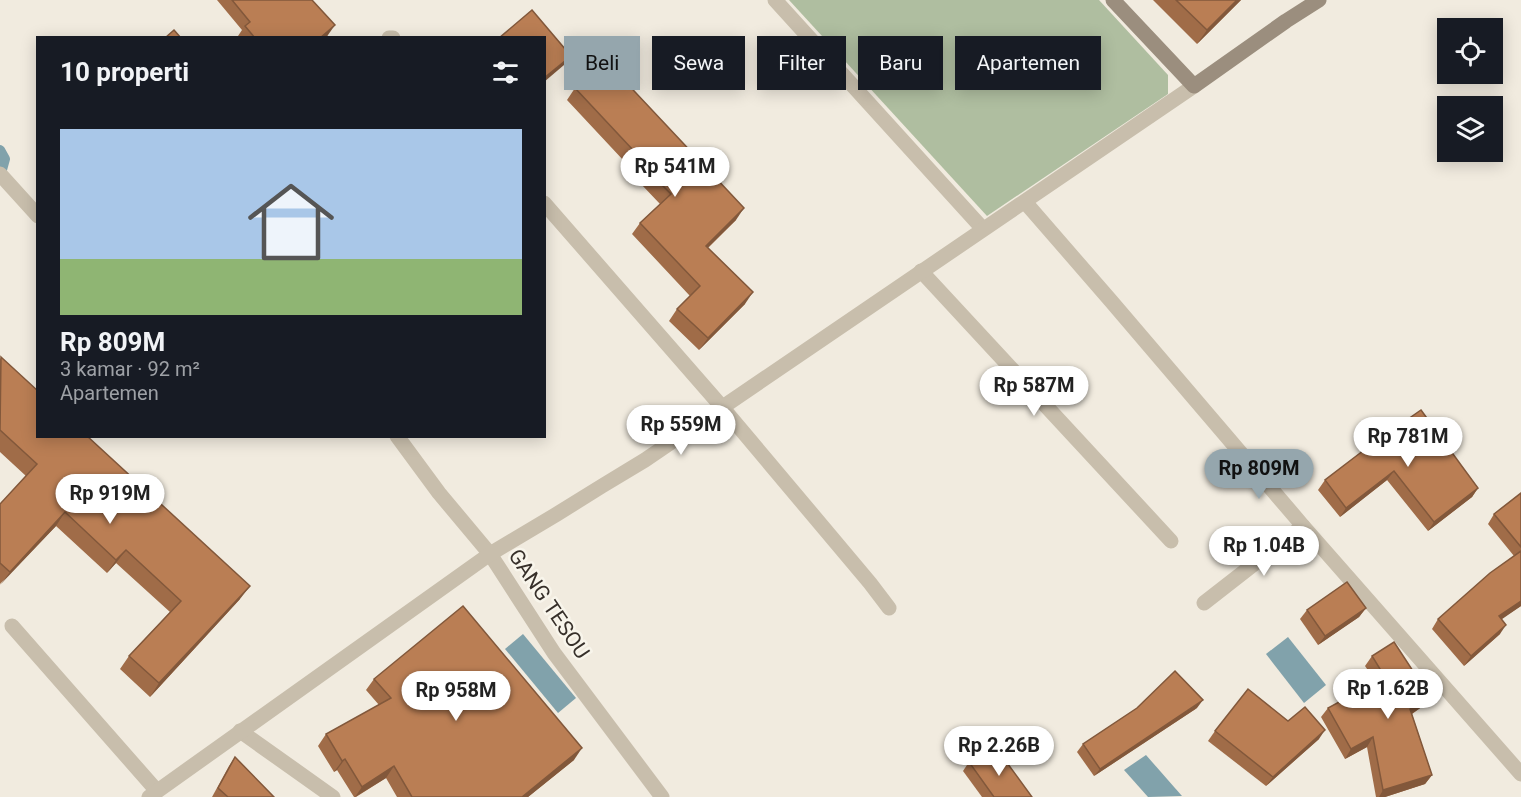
<!DOCTYPE html>
<html lang="id">
<meta charset="utf-8">
<style>
:root{--surface:#171b24;--page:#20242c;--text:#f1f3f6;--muted:#9ea1a6;--line:#363941;--accent:#95a6ad}
body{margin:0;font-family:Roboto,sans-serif;background:var(--page);color:var(--text);height:100vh;display:flex;flex-direction:column;font-size:22px;white-space:nowrap}
*{box-sizing:border-box;margin:0}
p{font-size:20px;color:var(--muted)}
.icon{flex:none;width:33px;height:33px;fill:none;stroke:currentColor;stroke-width:2;stroke-linecap:round;stroke-linejoin:round}
.map{position:relative;flex:1;overflow:hidden}
.sheet{position:absolute;left:36px;top:36px;width:510px;height:402px;display:flex;flex-direction:column;background:var(--surface);border-radius:0px;box-shadow:0 3px 15px #0003}
.sheet>*{flex:none}
.hud{position:absolute;left:564px;top:36px;width:570px;height:54px;display:flex;gap:12px}
.tools{position:absolute;left:1437px;top:18px;display:grid;gap:12px}
.tools a{display:grid;place-items:center;width:66px;height:66px;border-radius:0px;background:var(--surface);box-shadow:0 3px 15px #0003;font-size:30px}
.price{position:absolute;translate:-50% -51px;padding:0 14px;border-radius:21px;background:#fff;color:#222;font-size:20px;line-height:39px;filter:drop-shadow(0 2px 3px #0008)}
.price::after{content:'';position:absolute;left:50%;top:36px;width:18px;height:14px;margin-left:-9px;background:inherit;clip-path:polygon(0 0,100% 0,50% 100%)}
.price.current{background:var(--accent);color:#111}
ul{padding:0;list-style:none}
li{display:grid;align-content:center;gap:12px;height:318px;padding:0 24px}
li+li{border-top:2px solid var(--line)}
li span{display:grid;place-items:center;height:186px;border-radius:0px;color:#555}
li>.icon{margin-inline-start:auto}
span .icon{width:108px;height:108px;fill:#fffc;stroke-width:1}
li b{font-size:26px}
h2{display:flex;justify-content:space-between;align-items:center;height:72px;padding:0 24px;font-size:26px}
.pill{padding:0 21px;border-radius:0px;background:var(--surface);box-shadow:0 3px 15px #0003;font-size:21px;line-height:54px}
.pill.current{background:var(--accent);color:#111}
.map>svg:first-child{display:block}
</style>
<div class="map">
<svg width="1521" height="797" viewBox="0 0 1521 797">
<rect width="100%" height="100%" fill="#f1ebdf"/>
<path fill="#afbea0" d="M 789,0 L 1099,0 L 1168,75 L 1168,94 L 987,216 Z"/>
<g fill="#81a2ab">
<path d="M 523,634 L 576,698 L 558,713 L 505,649 Z"/>
<path d="M 1288,637 L 1326,685 L 1304,703 L 1266,654 Z"/>
<path d="M 1146,755 L 1182,796 L 1148,797 L 1124,770 Z"/>
</g>
<g fill="none" stroke-linecap="round" stroke-linejoin="round">
<path stroke="#81a2ab" stroke-width="10" d="M 0,150 L 5,159 L 0,177"/>
<g stroke="#c8beac" stroke-width="15">
<path d="M 775,0 L 983,229"/>
<path d="M 722,407 L 870,583 L 889,608"/>
<path d="M 397,436 L 439,493 L 490,554 L 554,653 L 662,797"/>
<path d="M 12,626 L 157,791"/>
</g>
<g stroke="#c8beac" stroke-width="15">
<path d="M 389,38 L 393,38"/>
<path d="M 0,174 L 38,216"/>
<path d="M 1025,202 L 1111,301 L 1303,526 L 1521,774"/>
<path d="M 544,203 L 722,407"/>
<path d="M 921,271 L 1171,541"/>
<path d="M 1204,603 L 1303,526"/>
<path d="M 240,731 L 333,797"/>
<path d="M 149,797 L 490,554 L 557,514 L 602,486 L 645,460 L 1194,86"/>
</g>
<path stroke="#9b8e7e" stroke-width="15" d="M 1113,0 L 1194,86 L 1286,21 L 1319,0"/>
</g>
<g fill="#a06c48">
<path d="M 217,0 L 312,0 L 328,35 L 325,38 L 240,38 L 238,36 L 242,30 Z"/>
<path d="M 1153,0 L 1241,0 L 1197,44 Z"/>
<path d="M 575,88 L 736,220 L 708,248 L 745,304 L 699,350 L 669,321 L 677,309 L 690,296 L 632,234 L 640,223 L 660,204 L 622,164 L 624,161 L 567,100 Z"/>
<path d="M 0,358 L 240,599 L 150,697 L 120,669 L 129,656 L 170,612 L 116,563 L 107,573 L 56,526 L 0,584 L 0,504 L 26,476 L 0,452 Z"/>
<path d="M 1368,447 L 1461,465 L 1478,488 L 1472,497 L 1428,531 L 1387,480 L 1340,517 L 1318,490 L 1325,480 Z"/>
<path d="M 1521,493 L 1521,606 L 1501,619 L 1500,634 L 1464,666 L 1432,629 L 1438,619 L 1514,556 L 1488,524 L 1494,514 Z"/>
<path d="M 1366,608 L 1359,617 L 1318,645 L 1300,619 L 1307,610 Z"/>
<path d="M 1372,656 L 1423,706 L 1412,714 L 1432,775 L 1425,784 L 1385,797 L 1376,797 L 1367,747 L 1345,759 L 1321,717 L 1328,708 L 1376,682 L 1365,666 Z"/>
<path d="M 374,679 L 574,760 L 528,797 L 397,797 L 386,778 L 356,797 L 354,797 L 337,770 L 334,772 L 318,746 L 326,734 L 379,705 L 366,690 Z"/>
<path d="M 1197,708 L 1094,776 L 1077,752 L 1083,744 Z"/>
<path d="M 1288,721 L 1319,739 L 1266,786 L 1208,741 L 1215,731 Z"/>
<path d="M 235,757 L 274,797 L 212,797 L 229,766 Z"/>
<path d="M 969,762 L 998,765 L 1032,797 L 982,797 L 963,771 Z"/>
</g>
<g fill="#82583b">
<path d="M 1237,0 L 1241,0 L 1197,44 L 1207,30 Z"/>
<path d="M 335,25 L 328,35 L 325,38 L 320,38 Z"/>
<path d="M 571,56 L 564,65 L 544,82 L 544,78 Z"/>
<path d="M 744,208 L 736,220 L 697,258 L 706,246 Z"/>
<path d="M 753,292 L 745,304 L 699,350 L 708,338 Z"/>
<path d="M 1394,471 L 1387,480 L 1340,517 L 1346,508 Z"/>
<path d="M 1478,488 L 1472,497 L 1428,531 L 1434,522 Z"/>
<path d="M 65,512 L 56,526 L 0,585 L 10,572 Z"/>
<path d="M 126,550 L 116,563 L 107,573 L 116,560 Z"/>
<path d="M 250,586 L 240,599 L 150,697 L 159,683 Z"/>
<path d="M 1521,601 L 1521,606 L 1492,626 L 1499,616 Z"/>
<path d="M 1366,608 L 1359,617 L 1318,645 L 1325,636 Z"/>
<path d="M 1506,625 L 1500,634 L 1464,666 L 1471,656 Z"/>
<path d="M 1430,697 L 1423,706 L 1404,719 L 1410,709 Z"/>
<path d="M 1203,700 L 1197,708 L 1094,776 L 1100,769 Z"/>
<path d="M 1325,730 L 1319,739 L 1266,786 L 1273,777 Z"/>
<path d="M 1373,737 L 1367,747 L 1345,759 L 1351,749 Z"/>
<path d="M 582,748 L 574,760 L 528,797 L 522,797 Z"/>
<path d="M 345,759 L 337,770 L 334,772 L 342,761 Z"/>
<path d="M 394,766 L 386,778 L 355,797 L 362,787 Z"/>
<path d="M 1432,775 L 1425,784 L 1385,797 L 1379,797 L 1383,790 Z"/>
</g>
<g fill="#ba7e54" stroke="#82583b" stroke-width="1.5">
<path d="M 232,0 L 312,0 L 335,25 L 320,38 L 255,38 L 245,26 L 250,22 Z"/>
<path d="M 1176,0 L 1237,0 L 1207,30 Z"/>
<path d="M 532,10 L 571,56 L 544,78 L 544,38 L 499,38 Z"/>
<path d="M 174,30 L 181,38 L 165,38 Z"/>
<path d="M 605,60 L 744,208 L 706,246 L 753,292 L 708,338 L 677,309 L 700,286 L 640,223 L 671,194 L 630,153 L 633,150 L 575,88 Z"/>
<path d="M 1,357 L 38,391 L 38,436 L 87,436 L 250,586 L 159,683 L 129,656 L 181,601 L 126,550 L 116,560 L 65,512 L 10,572 L 0,563 L 0,504 L 37,464 L 0,430 Z"/>
<path d="M 1421,410 L 1461,465 L 1478,488 L 1434,522 L 1394,471 L 1346,508 L 1325,480 L 1368,447 Z"/>
<path d="M 1521,493 L 1521,547 L 1494,514 Z"/>
<path d="M 1521,551 L 1521,601 L 1499,616 L 1506,625 L 1471,656 L 1438,619 L 1490,573 Z"/>
<path d="M 1347,582 L 1366,608 L 1325,636 L 1307,610 Z"/>
<path d="M 463,606 L 582,748 L 522,797 L 412,797 L 394,766 L 362,787 L 345,759 L 342,761 L 326,734 L 391,698 L 374,679 Z"/>
<path d="M 1394,642 L 1430,697 L 1410,709 L 1432,775 L 1383,790 L 1373,737 L 1351,749 L 1328,708 L 1385,677 L 1372,656 Z"/>
<path d="M 1175,671 L 1203,700 L 1100,769 L 1083,744 L 1137,708 Z"/>
<path d="M 1248,689 L 1288,721 L 1305,707 L 1325,730 L 1273,777 L 1215,731 Z"/>
<path d="M 986,750 L 998,765 L 1005,760 L 1032,797 L 994,797 L 969,762 Z"/>
<path d="M 235,757 L 274,797 L 228,797 L 218,788 Z"/>
</g>
<g text-anchor="middle" stroke-width="5" stroke-linejoin="round" paint-order="stroke">
<g font-size="21" fill="#37302a" stroke="#f8f5eb">
<text transform="translate(549 604) rotate(56)" y="7">GANG TESOU</text>
</g>
</g>
</svg>
<div class="tools">
<a><svg class="icon" aria-label="locate" viewBox="0 0 24 24"><circle cx="12" cy="12" r="6"/><path d="M12 2v4M12 18v4M2 12h4M18 12h4"/></svg></a>
<a><svg class="icon" aria-label="layers" viewBox="0 0 24 24"><path d="M12 4l9 5-9 5-9-5zM3 14l9 5 9-5"/></svg></a>
</div>
<b class="price" style="left:675px;top:198px">Rp 541M</b>
<b class="price" style="left:1034px;top:417px">Rp 587M</b>
<b class="price" style="left:681px;top:456px">Rp 559M</b>
<b class="price" style="left:1408px;top:468px">Rp 781M</b>
<b class="price current" style="left:1259px;top:500px">Rp 809M</b>
<b class="price" style="left:110px;top:525px">Rp 919M</b>
<b class="price" style="left:1264px;top:577px">Rp 1.04B</b>
<b class="price" style="left:1388px;top:720px">Rp 1.62B</b>
<b class="price" style="left:456px;top:722px">Rp 958M</b>
<b class="price" style="left:999px;top:777px">Rp 2.26B</b>
<div class="hud">
<a class="pill current">Beli</a>
<a class="pill">Sewa</a>
<a class="pill">Filter</a>
<a class="pill">Baru</a>
<a class="pill">Apartemen</a>
</div>
<section class="sheet">
<h2>10 properti<svg class="icon" aria-label="filters" viewBox="0 0 24 24"><path d="M4 7h16M4 17h16"/><circle cx="9" cy="7" r="2"/><circle cx="15" cy="17" r="2"/></svg></h2>
<ul>
<li><span style="background:linear-gradient(#a9c7e8 70%,#8fb573 0)"><svg class="icon" aria-label="home" viewBox="0 0 24 24"><path d="M3 11l9-7 9 7M6 9v11h12V9"/></svg></span><div><b>Rp 809M</b><p>3 kamar · 92 m²</p><p>Apartemen</p></div></li>
</ul>
</section>
</div>
